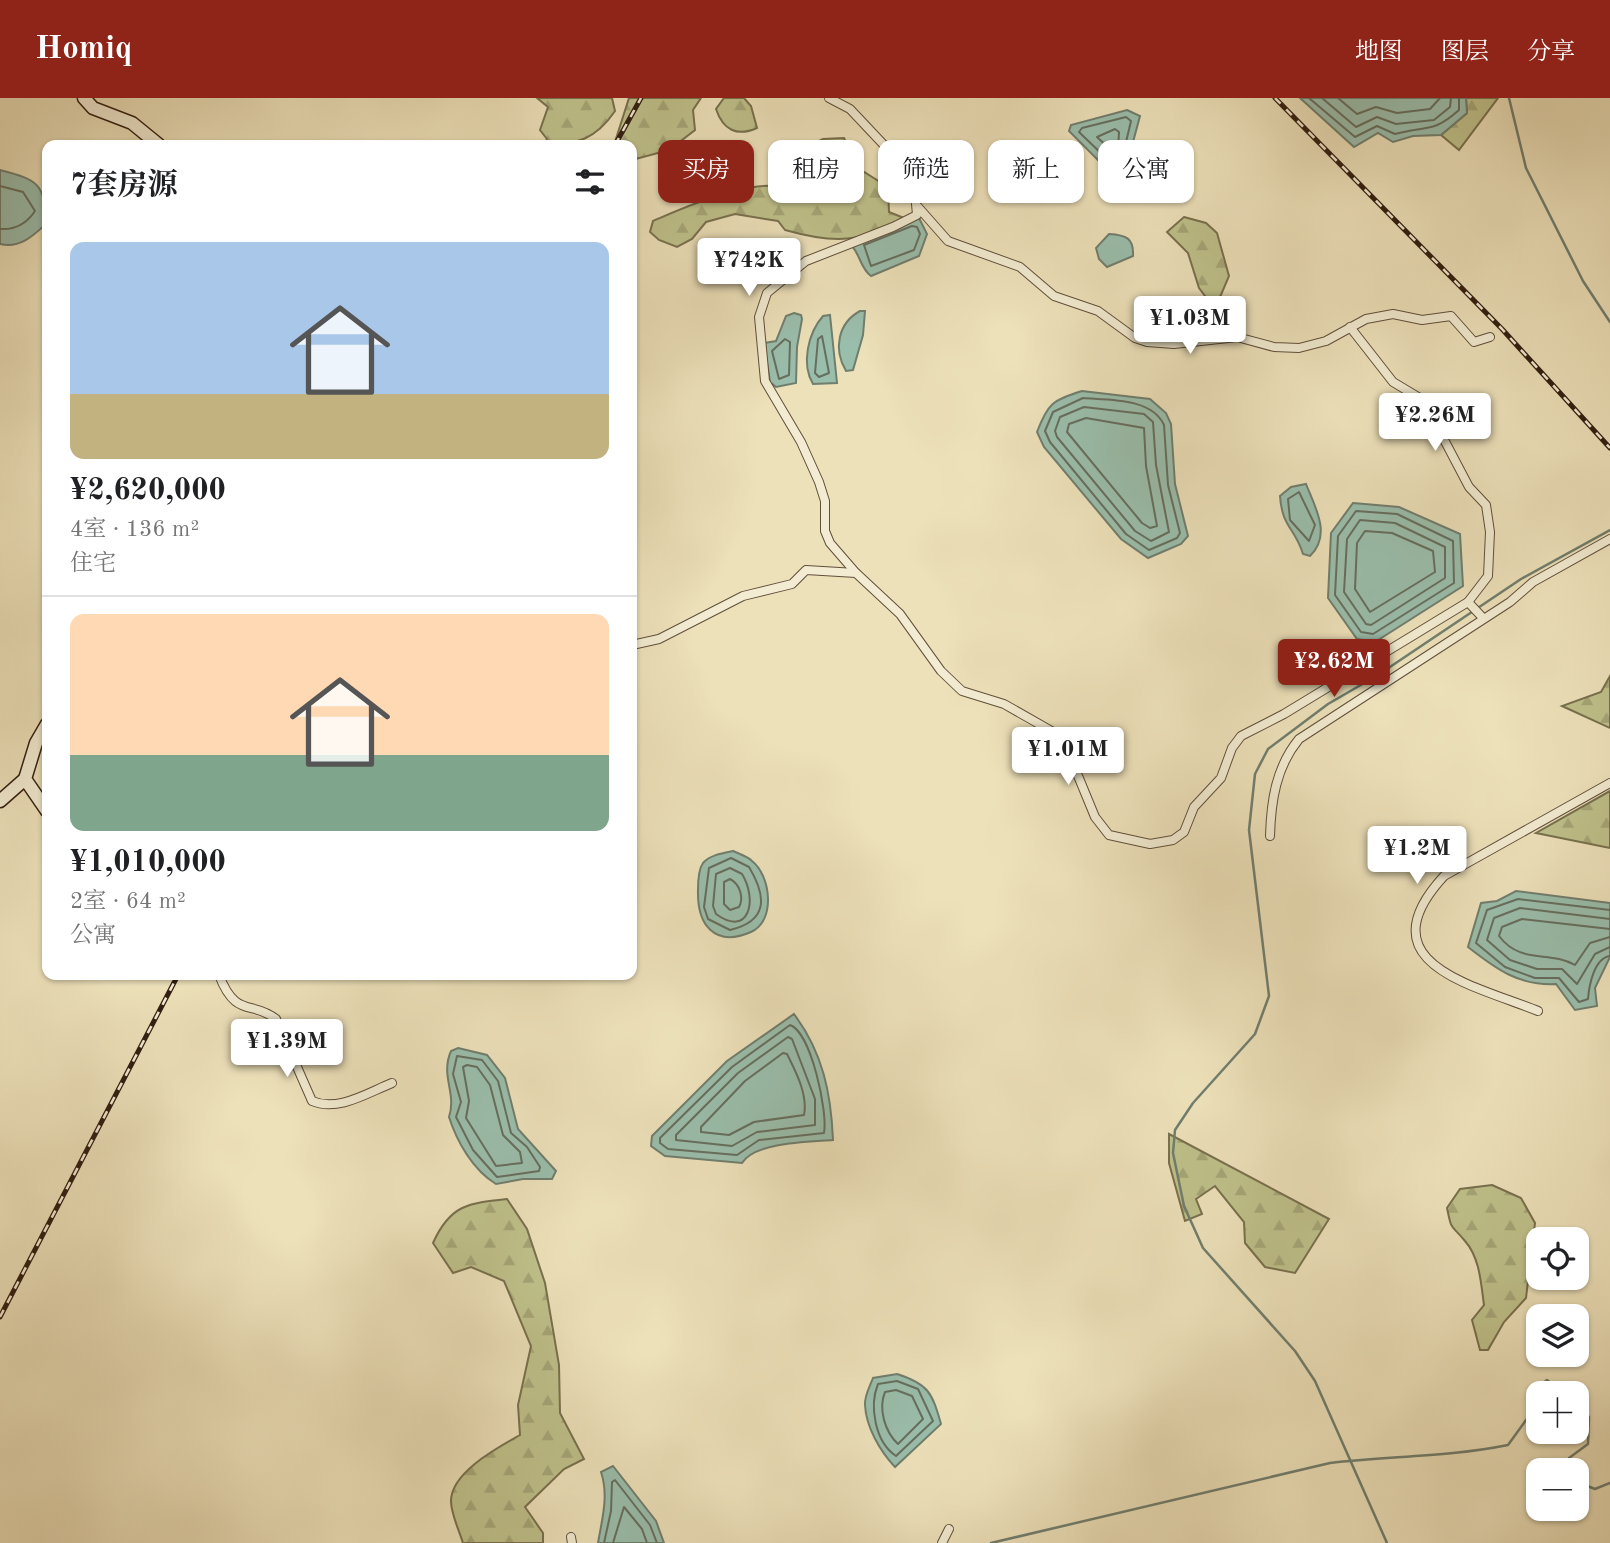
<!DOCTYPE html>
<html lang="zh">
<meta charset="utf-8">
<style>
:root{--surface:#fff;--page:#f6f6f6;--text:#202124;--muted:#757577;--line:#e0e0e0;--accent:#8f2418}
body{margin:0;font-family:"Old Standard TT","Noto Serif SC",serif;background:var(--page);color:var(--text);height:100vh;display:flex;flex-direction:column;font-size:26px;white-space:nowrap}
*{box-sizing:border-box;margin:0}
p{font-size:23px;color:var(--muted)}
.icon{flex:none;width:38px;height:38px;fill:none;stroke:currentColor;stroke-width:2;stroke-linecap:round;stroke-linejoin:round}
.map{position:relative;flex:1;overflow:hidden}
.drawer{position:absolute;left:42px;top:42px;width:595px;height:840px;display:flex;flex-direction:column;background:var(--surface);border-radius:14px;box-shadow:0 2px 5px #0004}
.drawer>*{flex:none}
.banner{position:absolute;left:658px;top:42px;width:665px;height:63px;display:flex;gap:14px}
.tools{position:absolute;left:1526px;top:1129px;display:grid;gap:14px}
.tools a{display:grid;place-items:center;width:63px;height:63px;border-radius:14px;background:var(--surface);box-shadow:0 2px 5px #0004;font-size:35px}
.price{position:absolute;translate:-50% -60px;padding:0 16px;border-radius:7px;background:#fff;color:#222;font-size:23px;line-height:46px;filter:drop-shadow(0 2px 4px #0008)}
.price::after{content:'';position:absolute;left:50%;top:42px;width:21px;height:16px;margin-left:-10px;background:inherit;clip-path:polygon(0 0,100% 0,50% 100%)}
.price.selected{background:var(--accent);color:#fff}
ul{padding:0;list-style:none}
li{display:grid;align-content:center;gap:14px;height:371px;padding:0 28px}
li+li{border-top:2px solid var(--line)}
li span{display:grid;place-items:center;height:217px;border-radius:14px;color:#555}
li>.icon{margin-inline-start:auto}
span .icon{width:126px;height:126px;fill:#fffc;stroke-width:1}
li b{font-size:30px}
h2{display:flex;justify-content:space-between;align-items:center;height:84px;padding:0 28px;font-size:30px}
.pill{padding:0 24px;border-radius:14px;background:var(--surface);box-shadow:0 2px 5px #0004;font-size:24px;line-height:63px}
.pill.selected{background:var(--accent);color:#fff}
header{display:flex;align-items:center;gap:42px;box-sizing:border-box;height:98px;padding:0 35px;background:var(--accent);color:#fff}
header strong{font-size:33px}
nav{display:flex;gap:38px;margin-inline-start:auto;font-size:24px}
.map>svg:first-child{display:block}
</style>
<header>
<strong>Homiq</strong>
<nav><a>地图</a><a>图层</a><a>分享</a></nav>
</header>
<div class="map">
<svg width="1610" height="1445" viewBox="0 0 1610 1445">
<defs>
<pattern id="forest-firs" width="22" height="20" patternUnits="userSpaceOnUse" patternTransform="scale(1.75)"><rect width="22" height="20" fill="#bfc18b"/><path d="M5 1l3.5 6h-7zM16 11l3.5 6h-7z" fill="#a5a577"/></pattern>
</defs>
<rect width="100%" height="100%" fill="#ede1ba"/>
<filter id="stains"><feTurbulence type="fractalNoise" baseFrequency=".00286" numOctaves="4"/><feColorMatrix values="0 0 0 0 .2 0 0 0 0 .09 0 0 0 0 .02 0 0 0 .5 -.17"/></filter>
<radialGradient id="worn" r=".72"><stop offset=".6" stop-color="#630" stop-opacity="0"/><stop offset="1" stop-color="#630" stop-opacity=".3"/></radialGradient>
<g fill="url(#forest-firs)" stroke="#78704e" stroke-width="2">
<path d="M 537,0 L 612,0 L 615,13 C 596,41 577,47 544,47 L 547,41 L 540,32 L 548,9 Z"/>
<path d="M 629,0 L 701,0 L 693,12 L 695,32 L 669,52 L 632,62 L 632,47 L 614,47 Z"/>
<path d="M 724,0 L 744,0 L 751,8 L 757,30 C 737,39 723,32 716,11 Z"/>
<path d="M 1466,0 L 1498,0 L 1459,52 L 1441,37 L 1467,15 Z"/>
<path d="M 844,40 L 858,70 L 888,89 L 889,114 L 909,122 C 856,142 842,148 785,132 L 778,123 L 735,116 L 706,124 L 692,141 L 677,149 L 659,142 L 650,134 L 653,123 C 686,109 772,69 802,98 L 841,70 L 825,66 L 801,67 L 799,52 L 823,41 Z"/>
<path d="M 1184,119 L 1206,125 L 1217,135 L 1229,178 L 1215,211 L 1199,190 L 1188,155 L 1167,134 Z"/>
<path d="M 1610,578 L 1610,630 L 1562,608 L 1601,594 Z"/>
<path d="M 1610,693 L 1610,750 L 1536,735 Z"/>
<path d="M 1169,1036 L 1329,1121 L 1295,1175 L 1265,1169 L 1245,1145 L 1244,1124 L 1215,1088 L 1196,1101 L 1202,1116 L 1185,1123 L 1169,1065 Z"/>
<path d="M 1492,1087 L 1521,1100 L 1535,1125 L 1526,1200 L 1504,1224 L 1488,1252 L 1480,1252 L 1472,1222 L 1484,1207 C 1481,1186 1480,1160 1465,1143 C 1450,1125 1452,1134 1447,1110 L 1460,1091 Z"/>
<path d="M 507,1101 L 527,1131 L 545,1185 L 559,1267 L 560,1315 L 584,1361 L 564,1371 L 525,1409 L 543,1435 L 543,1445 L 463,1445 C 459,1432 451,1416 451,1403 C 451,1374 499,1349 520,1337 L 518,1307 L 531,1248 L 504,1183 L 471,1169 L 453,1175 L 433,1145 C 450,1107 468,1105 507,1101 Z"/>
</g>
<g fill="#9abeac" stroke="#707e6e" stroke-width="2">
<path d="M 1300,0 L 1466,0 L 1467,15 L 1441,37 L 1413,38 L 1393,44 L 1378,35 L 1354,49 Z"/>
<path d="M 1127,12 L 1140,18 L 1133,44 L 1139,73 L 1131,92 L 1120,91 L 1111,84 L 1101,65 L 1069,33 L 1071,27 Z"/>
<path d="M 848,64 L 858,70 C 862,97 820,96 802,98 L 796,93 L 801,67 L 825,66 L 841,70 Z"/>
<path d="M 0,72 C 38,82 45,85 46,126 C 33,138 19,151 0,146 Z"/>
<path d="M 919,120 L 927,136 L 919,158 L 871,178 C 861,171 860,157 852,148 Z"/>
<path d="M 1109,136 C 1126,137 1134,140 1133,158 L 1107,169 L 1099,161 L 1096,150 Z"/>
<path d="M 860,213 L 865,213 L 863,237 L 853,272 L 846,273 C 833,251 838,225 860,213 Z"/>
<path d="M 794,215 L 801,217 L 802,221 L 797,249 L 796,285 L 776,289 L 770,284 L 764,245 L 776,243 L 786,218 Z"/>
<path d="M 830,217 L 837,285 L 813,286 C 801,266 808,235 823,218 Z"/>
<path d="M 1082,293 L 1150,301 L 1166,315 L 1171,326 L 1175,386 L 1188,438 L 1181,446 L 1148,460 L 1121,441 L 1044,349 L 1037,334 C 1048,305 1053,302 1082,293 Z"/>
<path d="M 1306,386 C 1315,409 1332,437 1310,458 L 1303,456 C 1295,430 1282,429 1280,398 L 1291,389 Z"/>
<path d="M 1353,405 L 1399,409 L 1460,436 L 1463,488 L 1375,544 L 1357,541 L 1328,500 L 1331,435 Z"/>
<path d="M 733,753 C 739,756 747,758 752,763 C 771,778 776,823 751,834 C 714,850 697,826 698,792 C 698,784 698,772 703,765 C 710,757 723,755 733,753 Z"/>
<path d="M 1516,793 L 1610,805 L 1610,859 L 1595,890 L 1597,908 L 1575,912 L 1556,886 C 1519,888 1496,871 1468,849 L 1481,805 L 1497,803 Z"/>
<path d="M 794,916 C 823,955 831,995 833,1042 C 808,1044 755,1044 742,1065 L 665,1058 L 651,1048 L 652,1038 L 727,963 Z"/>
<path d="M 458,950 L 487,957 L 505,980 L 518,1031 L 556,1073 L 552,1081 L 523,1081 L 496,1086 C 473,1072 457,1044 449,1019 C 457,995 440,978 451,953 Z"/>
<path d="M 897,1276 C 928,1286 932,1294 941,1326 L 895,1369 C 880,1353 866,1329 865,1307 C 864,1299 870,1288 873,1280 Z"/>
<path d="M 613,1368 L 656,1423 L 664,1445 L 598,1445 C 602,1421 609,1398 601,1374 Z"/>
</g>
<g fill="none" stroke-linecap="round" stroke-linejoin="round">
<g stroke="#666e5e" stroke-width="2">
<path d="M 1309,0 L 1355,39 L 1377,28 L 1395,36 C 1427,27 1432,36 1459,12 L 1459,0"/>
<path d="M 1322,0 L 1356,29 L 1377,19 L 1396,26 L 1434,22 L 1450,9 L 1451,0"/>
<path d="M 1338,0 L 1357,16 L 1376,9 L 1397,15 L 1430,11 L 1440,0"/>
<path d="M 1126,19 L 1131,23 L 1126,44 L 1131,72 L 1124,84 L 1117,79 L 1106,60 L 1079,34 L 1082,30 Z"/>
<path d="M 1115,31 L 1119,34 L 1118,52 L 1114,55 L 1097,39 Z"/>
<path d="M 825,73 L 844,77 L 846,81 L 824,89 L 805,89 L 807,76 Z"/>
<path d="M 0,88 L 23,94 L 35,113 C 27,125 15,132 0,131"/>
<path d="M 912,128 L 917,129 L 920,136 L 914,152 L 871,168 L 864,147 Z"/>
<path d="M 822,238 L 829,275 L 819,279 L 815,275 L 818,241 Z"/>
<path d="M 785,241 L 790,244 L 789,277 L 779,281 L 772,253 Z"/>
<path d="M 1083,300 C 1109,302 1152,300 1164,327 L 1168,387 L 1180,435 L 1177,440 L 1149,452 L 1126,436 L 1050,344 L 1045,333 L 1053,314 Z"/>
<path d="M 1084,309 L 1144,316 L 1153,324 L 1156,367 L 1169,434 L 1151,443 L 1135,433 L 1057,339 L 1055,333 L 1060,319 Z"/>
<path d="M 1086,320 L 1144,330 L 1146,368 L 1157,428 L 1150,430 L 1142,425 L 1067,334 L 1069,326 Z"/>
<path d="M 1299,394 L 1315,427 L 1309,443 L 1290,422 L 1288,401 Z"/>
<path d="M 1356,413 L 1397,416 L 1453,443 L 1454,485 L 1373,536 L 1361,534 L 1335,497 L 1338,438 Z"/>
<path d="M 1360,422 L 1395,425 L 1445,449 L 1445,480 L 1371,527 L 1366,526 L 1344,494 L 1347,441 Z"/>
<path d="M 1365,433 L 1392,435 L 1433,453 L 1435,474 L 1370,514 L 1355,491 L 1357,445 Z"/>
<path d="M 731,760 L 749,769 C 767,799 768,823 730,832 L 708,821 L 704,809 L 709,770 Z"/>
<path d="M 730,770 L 742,776 C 758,802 749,840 716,816 L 713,808 L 716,776 Z"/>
<path d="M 730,781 C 740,786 744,800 739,809 L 730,812 L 724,806 L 724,784 Z"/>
<path d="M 1610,812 L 1518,801 L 1487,812 L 1476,845 L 1505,869 L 1535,880 L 1559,880 L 1579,904 L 1588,901 C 1589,888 1594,860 1610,858"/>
<path d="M 1610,821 L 1520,810 L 1494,820 L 1487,842 L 1510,862 L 1537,871 L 1562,871 L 1577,886 L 1595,856 L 1610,849"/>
<path d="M 1610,831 L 1522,821 L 1502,829 L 1499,838 C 1521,867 1549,852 1575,867 L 1590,845 L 1610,839"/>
<path d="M 790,927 C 811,934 828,1014 824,1035 L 759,1042 L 737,1057 L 668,1051 L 660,1045 L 660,1040 L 732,969 Z"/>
<path d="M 788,939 L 792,941 L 815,1001 L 815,1027 L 757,1034 L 732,1048 L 676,1042 L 676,1037 L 738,975 Z"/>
<path d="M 783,955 L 787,956 C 796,974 808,997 804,1017 L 754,1024 L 729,1037 L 701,1034 L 701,1029 L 745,983 Z"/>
<path d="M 457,958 L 482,962 L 498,983 L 511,1035 L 527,1049 L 540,1069 L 539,1073 L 497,1079 L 473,1052 L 456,1019 L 461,1004 L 453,976 Z"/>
<path d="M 467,967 L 477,969 L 490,987 L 503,1037 L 520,1054 L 522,1065 L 496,1068 L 466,1020 L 469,1003 L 463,969 Z"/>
<path d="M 897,1283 L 918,1291 L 933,1323 L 896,1358 C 875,1344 869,1308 878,1286 Z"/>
<path d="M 896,1292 L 912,1298 L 923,1321 L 898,1346 C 885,1334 878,1311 885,1294 Z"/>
<path d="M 604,1445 L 611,1413 L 612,1384 L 615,1382 L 650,1427 L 657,1445"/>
<path d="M 613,1445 L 624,1409 L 642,1431 L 647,1445"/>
</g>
<g stroke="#707e6e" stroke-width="2.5">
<path d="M 1509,0 L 1526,70 L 1583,183 L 1610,224"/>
<path d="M 1570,1372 L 1569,1360 L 1588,1346 L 1589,1319 L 1577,1308"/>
<path d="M 1577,1384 L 1595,1391 L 1610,1385"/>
<path d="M 991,1445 L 1330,1365 C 1389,1358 1449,1359 1508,1347 L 1529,1318 L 1532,1295 L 1547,1282 L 1561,1295"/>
<path d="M 1387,1445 L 1315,1283 L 1295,1253 L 1203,1150 L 1184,1108 L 1173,1055 L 1175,1032 L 1193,1005 L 1255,936 L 1269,898 L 1249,732 L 1255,676 L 1268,651 L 1328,606 L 1378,577 L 1521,481 L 1610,432"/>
</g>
<defs>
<g id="street">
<path d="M 829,0 L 850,11 L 900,64 L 915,95 L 917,117 L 893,129 L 806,163 L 767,195 L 759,219 L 765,283 L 801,344 L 819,384 L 825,403 L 825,433 L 830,445 L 856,475"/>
<path d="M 918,109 L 948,143 L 1020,169 L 1054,198 L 1098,213 L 1135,240 L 1147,244 L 1174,246 L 1237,239 L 1274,249 L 1299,250 L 1326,243 L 1366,221 L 1393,216 L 1422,222 L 1451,218 L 1474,244 L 1490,239"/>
<path d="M 1468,504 L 1483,520"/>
<path d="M 632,547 L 659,541 L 743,498 L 792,486 L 806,472 L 856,475 L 900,516 L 941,573 L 962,593 L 1004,606 L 1062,639 L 1095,719 L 1109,737 L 1150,746 L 1173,742 L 1184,734 L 1194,709 L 1221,680 L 1232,650 L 1241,638 L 1284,616 L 1468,504 L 1488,478 L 1490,434 L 1486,407 L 1469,389 L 1428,311 L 1418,299 L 1393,284 L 1350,229"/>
<path d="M 1270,738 C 1271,703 1276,669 1299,641 L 1510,504 L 1533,484 L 1610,441"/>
<path d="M 219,877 C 236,921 252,902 276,921 L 312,1003 C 338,1014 367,995 392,985"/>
<path d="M 1538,913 C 1474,887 1363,866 1444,778 L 1610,685"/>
<path d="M 571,1439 L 572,1445"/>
<path d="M 942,1445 L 949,1431"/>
</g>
<g id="secondary">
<path d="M 84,0 L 93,10 L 132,25 L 159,47"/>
<path d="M 47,626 L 36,645 L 25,681 L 47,713"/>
<path d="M 0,703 L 25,681"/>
</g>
</defs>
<use href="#street" stroke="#604f3b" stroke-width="10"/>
<use href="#secondary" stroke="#311e11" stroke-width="15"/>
<use href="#street" stroke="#f3ecd2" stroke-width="8"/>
<use href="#secondary" stroke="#f3ecd2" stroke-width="12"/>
<defs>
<g id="rail">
<path d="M 1275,0 L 1502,231 L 1610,350"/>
<path d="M 615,47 L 641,0"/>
<path d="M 0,1219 L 178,877"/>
</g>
</defs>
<use href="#rail" stroke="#311e11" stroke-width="5"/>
<use href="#rail" stroke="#f3ecd2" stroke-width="2.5" stroke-dasharray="8" stroke-linecap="butt"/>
</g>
<rect width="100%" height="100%" filter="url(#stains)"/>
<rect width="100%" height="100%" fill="url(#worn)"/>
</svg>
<div class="tools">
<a><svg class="icon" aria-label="locate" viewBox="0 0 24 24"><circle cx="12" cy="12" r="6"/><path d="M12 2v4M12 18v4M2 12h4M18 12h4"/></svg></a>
<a><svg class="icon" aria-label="layers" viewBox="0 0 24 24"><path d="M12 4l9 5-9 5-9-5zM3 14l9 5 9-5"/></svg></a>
<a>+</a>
<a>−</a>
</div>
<b class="price" style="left:749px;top:200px">¥742K</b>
<b class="price" style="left:1190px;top:258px">¥1.03M</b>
<b class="price" style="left:1435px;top:355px">¥2.26M</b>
<b class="price selected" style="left:1334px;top:601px">¥2.62M</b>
<b class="price" style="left:1068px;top:689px">¥1.01M</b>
<b class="price" style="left:1417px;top:788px">¥1.2M</b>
<b class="price" style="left:287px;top:981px">¥1.39M</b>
<div class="banner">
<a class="pill selected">买房</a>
<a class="pill">租房</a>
<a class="pill">筛选</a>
<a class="pill">新上</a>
<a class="pill">公寓</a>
</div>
<section class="drawer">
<h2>7套房源<svg class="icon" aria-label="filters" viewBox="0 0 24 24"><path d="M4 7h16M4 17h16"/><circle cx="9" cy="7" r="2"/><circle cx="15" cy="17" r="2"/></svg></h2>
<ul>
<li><span style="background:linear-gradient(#a9c7e8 70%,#c2b280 0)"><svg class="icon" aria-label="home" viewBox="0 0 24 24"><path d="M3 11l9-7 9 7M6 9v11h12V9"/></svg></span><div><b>¥2,620,000</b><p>4室 · 136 m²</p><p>住宅</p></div></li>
<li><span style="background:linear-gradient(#ffd9b3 65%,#7fa58c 0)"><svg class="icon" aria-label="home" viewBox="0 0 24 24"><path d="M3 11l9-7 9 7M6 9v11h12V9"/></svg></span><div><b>¥1,010,000</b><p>2室 · 64 m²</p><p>公寓</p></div></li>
</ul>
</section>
</div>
